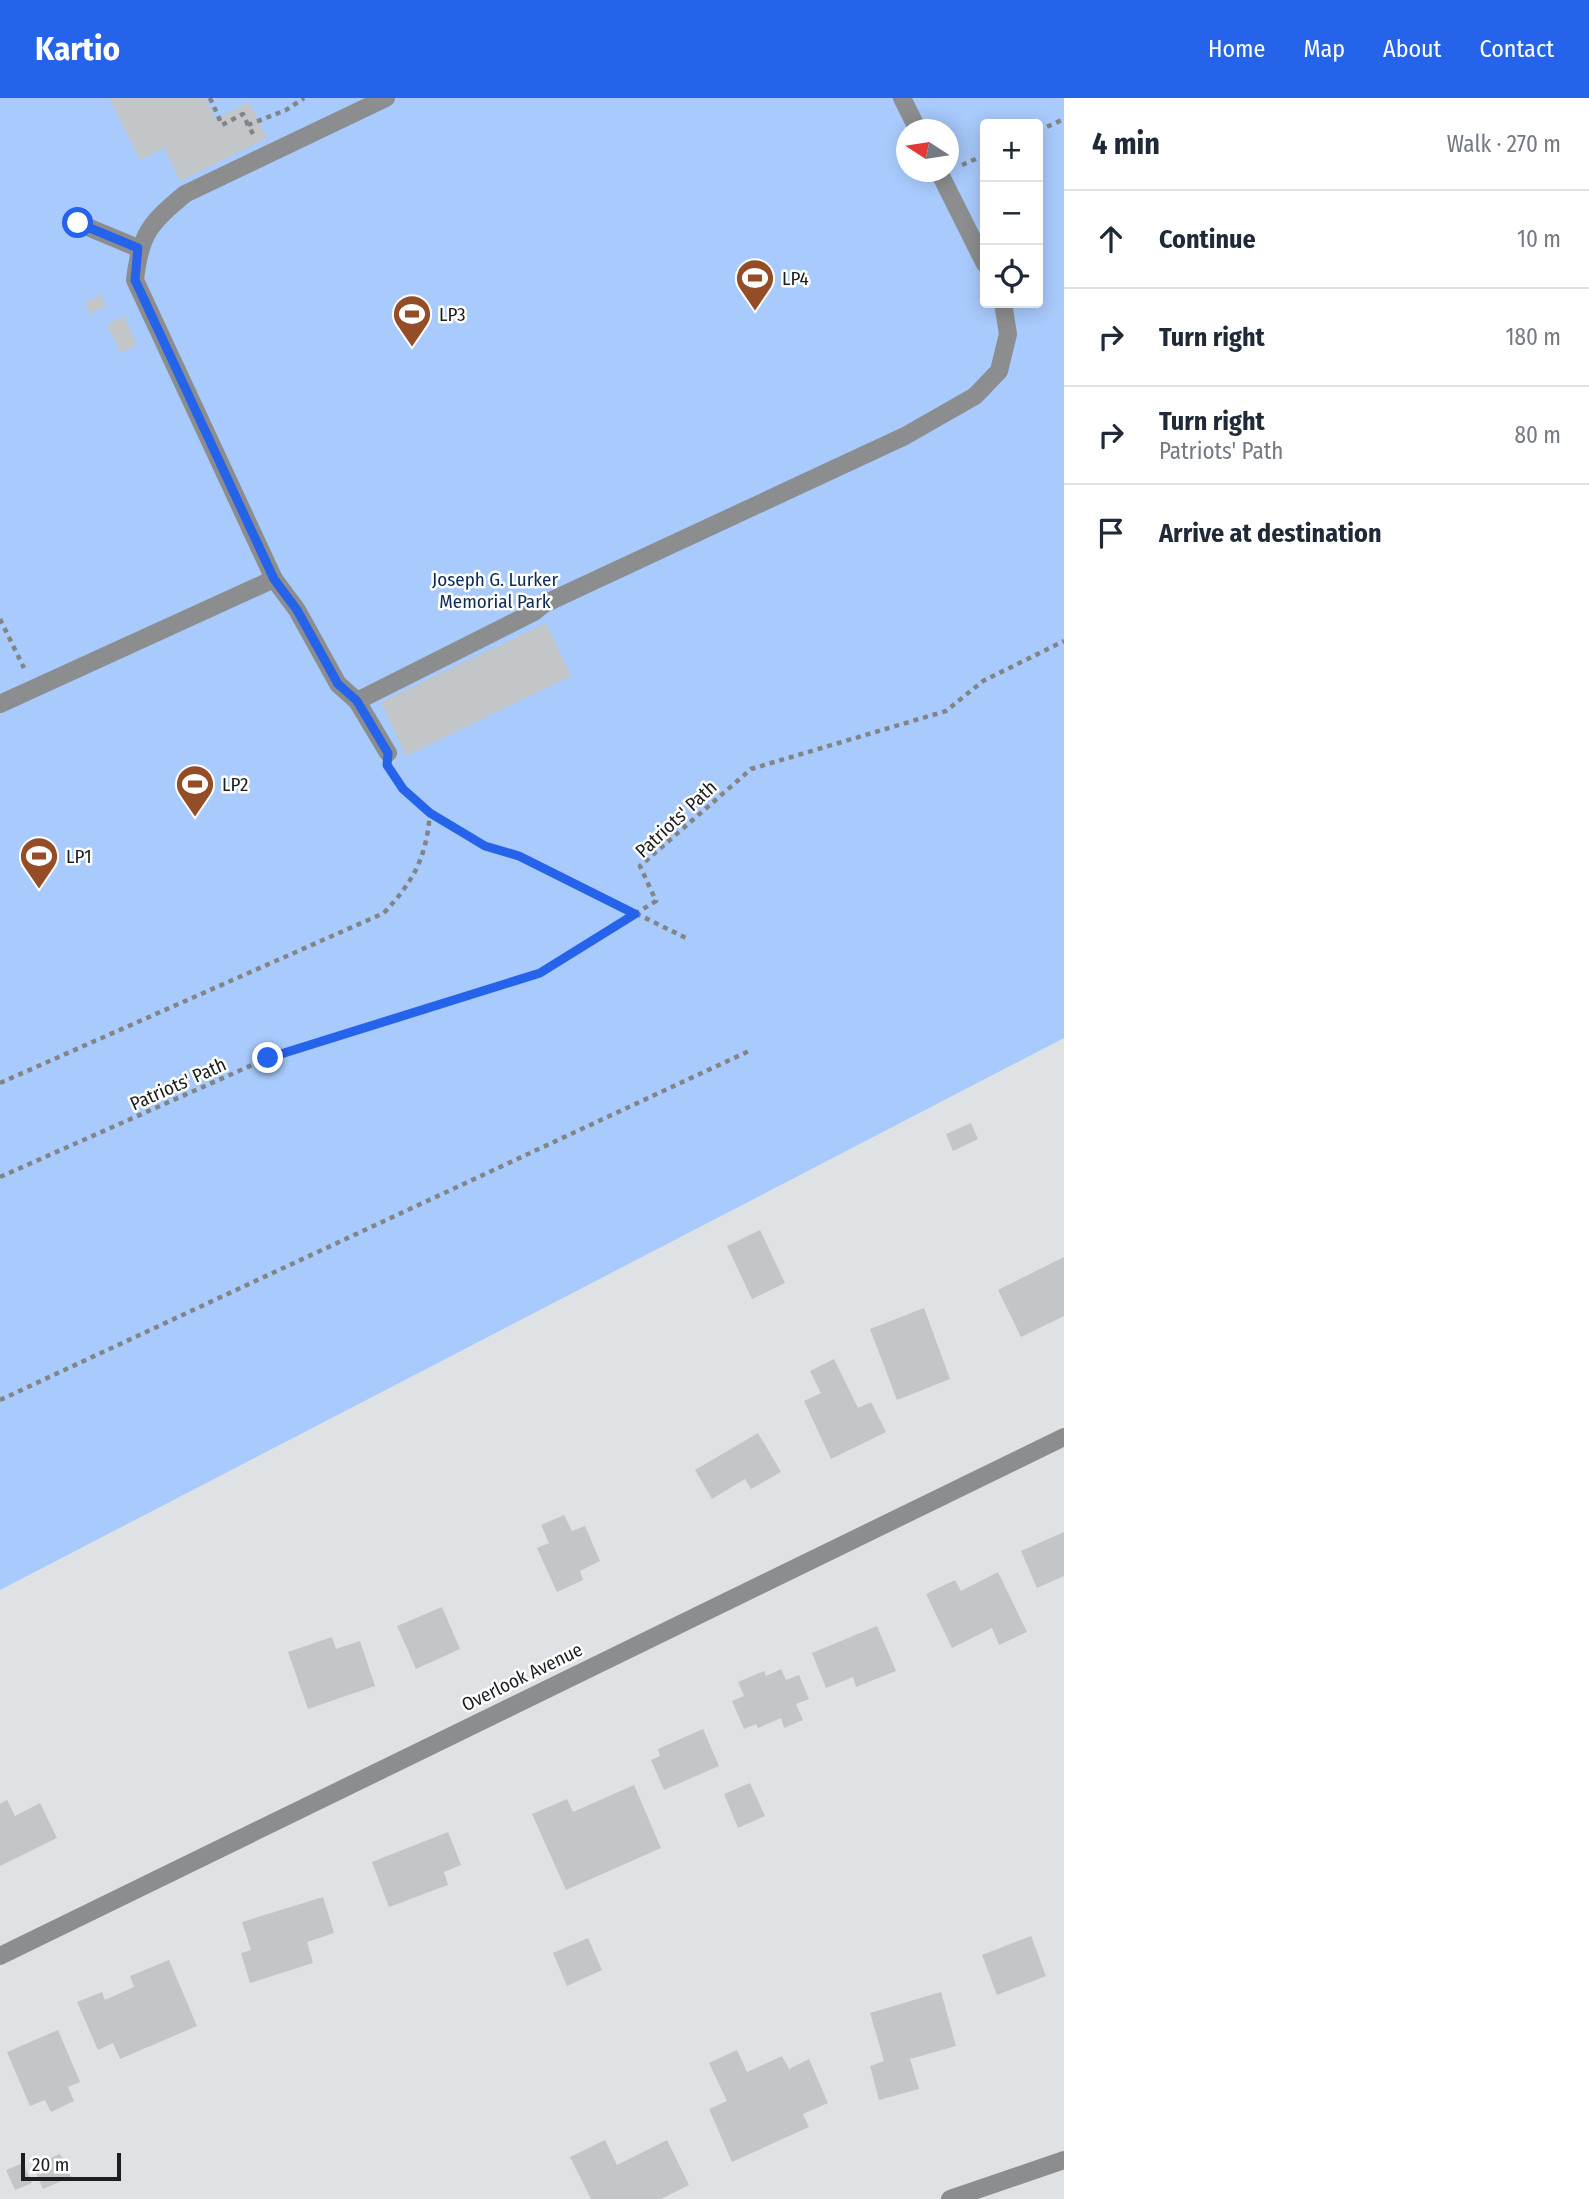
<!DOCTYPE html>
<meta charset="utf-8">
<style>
:root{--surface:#fff;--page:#f6f6f7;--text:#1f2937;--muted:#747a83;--line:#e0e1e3;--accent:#2563eb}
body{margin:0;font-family:"Fira Sans Condensed",sans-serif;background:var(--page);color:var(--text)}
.controls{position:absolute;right:21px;top:21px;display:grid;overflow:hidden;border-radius:7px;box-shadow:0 4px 18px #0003}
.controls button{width:63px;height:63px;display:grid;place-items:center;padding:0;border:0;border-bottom:2px solid var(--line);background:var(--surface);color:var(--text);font:35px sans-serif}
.compass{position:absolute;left:896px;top:21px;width:63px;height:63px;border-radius:50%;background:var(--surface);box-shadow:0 4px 18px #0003;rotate:282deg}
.scale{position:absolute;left:21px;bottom:18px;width:100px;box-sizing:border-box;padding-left:7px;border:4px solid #1d1e1f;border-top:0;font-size:19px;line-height:24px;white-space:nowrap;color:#1d1e1f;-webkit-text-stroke:5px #fff;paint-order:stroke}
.stop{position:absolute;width:21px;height:21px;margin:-16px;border:5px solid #2563eb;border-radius:50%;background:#fff}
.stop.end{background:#2563eb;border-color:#fff;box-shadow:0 2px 7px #0008}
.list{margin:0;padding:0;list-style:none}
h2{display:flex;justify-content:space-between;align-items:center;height:91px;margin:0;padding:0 28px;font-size:30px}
h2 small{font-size:23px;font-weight:400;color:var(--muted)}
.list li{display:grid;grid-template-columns:46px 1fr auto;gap:21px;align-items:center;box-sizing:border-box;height:98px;padding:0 28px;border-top:2px solid var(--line)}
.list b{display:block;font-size:26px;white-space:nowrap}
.list p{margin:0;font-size:23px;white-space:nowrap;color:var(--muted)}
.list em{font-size:23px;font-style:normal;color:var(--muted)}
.icon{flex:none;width:38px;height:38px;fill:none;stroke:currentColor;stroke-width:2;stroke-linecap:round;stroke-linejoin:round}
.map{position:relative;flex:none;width:1064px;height:2101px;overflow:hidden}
header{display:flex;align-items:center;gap:42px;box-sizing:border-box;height:98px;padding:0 35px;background:var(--accent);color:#fff}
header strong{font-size:33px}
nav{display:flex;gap:38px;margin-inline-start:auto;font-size:24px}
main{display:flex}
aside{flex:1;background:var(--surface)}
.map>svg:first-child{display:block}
.green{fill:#a8cafc;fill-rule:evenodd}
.building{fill:#c3c6c9}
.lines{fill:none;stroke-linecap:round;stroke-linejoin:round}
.path{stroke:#828486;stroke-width:4.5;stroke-dasharray:5 5;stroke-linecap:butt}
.minor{stroke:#8c8d8e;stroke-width:18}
.route{stroke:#2563eb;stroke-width:9}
.labels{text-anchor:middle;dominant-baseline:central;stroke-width:5;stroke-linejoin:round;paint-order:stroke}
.poi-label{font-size:19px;fill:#1d1e1f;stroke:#fff;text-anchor:start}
.park-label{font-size:19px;fill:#0c2b55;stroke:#fff}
.street-label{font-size:19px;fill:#1d1e1f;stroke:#fff}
</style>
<header>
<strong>Kartio</strong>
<nav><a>Home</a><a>Map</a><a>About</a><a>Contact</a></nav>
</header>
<main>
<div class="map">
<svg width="1064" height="2101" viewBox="0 0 1064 2101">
<rect width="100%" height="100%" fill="#dfe2e5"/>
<path class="green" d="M0 0H1064V940L0 1492ZM985 26H1038V205H985ZM906 32H948V74H906Z"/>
<g class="building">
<polygon points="109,0 205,0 216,21 249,4 267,40 180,83 164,50 140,62"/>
<polygon points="101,196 106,208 90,216 85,205"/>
<polygon points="124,218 137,247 121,255 107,227"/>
<polygon points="546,525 571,578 406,658 381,604"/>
<polygon points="971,1025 978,1041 953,1053 946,1036"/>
<polygon points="760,1132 785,1185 752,1201 727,1148"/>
<polygon points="1064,1159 1064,1218 1021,1239 998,1192"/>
<polygon points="924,1210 950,1281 897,1302 870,1231"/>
<polygon points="834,1261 858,1310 871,1304 886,1334 831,1361 804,1303 821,1295 810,1273"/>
<polygon points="758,1335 781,1374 751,1391 745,1381 712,1401 695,1372"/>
<polygon points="564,1417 572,1433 585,1428 600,1463 580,1473 583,1482 557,1494 537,1450 549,1445 541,1427"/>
<polygon points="1064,1434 1064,1478 1037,1490 1021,1453"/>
<polygon points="998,1474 1027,1534 999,1547 992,1530 952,1550 926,1496 955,1482 961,1493"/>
<polygon points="442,1509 460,1551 416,1571 397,1528"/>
<polygon points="877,1528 896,1573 856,1589 853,1579 826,1590 812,1555"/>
<polygon points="332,1539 336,1551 360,1543 375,1588 308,1611 288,1554"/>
<polygon points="781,1571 786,1582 799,1577 809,1601 796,1606 803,1622 784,1630 781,1620 758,1630 756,1626 744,1631 732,1603 744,1598 738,1584 764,1573 766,1578"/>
<polygon points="703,1631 719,1668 664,1692 651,1662 660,1658 658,1651"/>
<polygon points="750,1685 765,1718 738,1730 724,1696"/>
<polygon points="634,1687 661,1750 566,1792 532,1716 567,1701 573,1714"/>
<polygon points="7,1702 15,1718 40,1705 57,1740 0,1768 0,1706"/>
<polygon points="448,1734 461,1767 444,1774 448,1787 389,1809 372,1764"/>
<polygon points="323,1799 334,1835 307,1844 313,1865 250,1885 241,1855 251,1852 242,1824"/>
<polygon points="1031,1838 1046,1878 997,1897 982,1857"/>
<polygon points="588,1840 602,1872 567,1888 553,1855"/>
<polygon points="169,1862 197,1928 120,1961 113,1945 98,1952 77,1904 102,1894 105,1902 134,1889 130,1878"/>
<polygon points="941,1894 956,1948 910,1961 919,1991 879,2002 870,1968 884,1963 870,1915"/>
<polygon points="58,1932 80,1984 68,1989 74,2003 51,2014 45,2002 30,2008 7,1954"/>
<polygon points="737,1952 747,1974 782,1958 789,1971 809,1961 828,2005 803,2016 809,2029 732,2064 709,2011 727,2003 709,1965"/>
<polygon points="605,2042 617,2067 667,2042 689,2087 661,2101 591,2101 570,2059"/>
<polygon points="60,2056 71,2079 43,2091 33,2068"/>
<polygon points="23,2065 32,2085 15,2092 6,2072"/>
</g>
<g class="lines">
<g class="path">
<polyline points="210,0 222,27 243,16 248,27"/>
<polyline points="1038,33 1064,21"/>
<polyline points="253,36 248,27 286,12 304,0"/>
<polyline points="962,67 985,57"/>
<polyline points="0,521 24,570"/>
<polyline points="430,715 485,748 519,758 686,840"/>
<path d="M0 985 384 815C414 782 426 761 430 715L403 691 396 679"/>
<polyline points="0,1079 268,960 539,875 656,803 640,768 751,671 946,613 983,583 1064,543"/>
<polyline points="0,1302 749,953"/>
</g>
<g class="minor">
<path d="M386 0 185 96C150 125 140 136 135 182L274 481 297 512 338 586 357 603 388 655"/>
<polyline points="902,0 918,32"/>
<polyline points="939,74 985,166"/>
<polyline points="78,125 138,150"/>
<polyline points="357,603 534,514 544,506 905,338 975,298 999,273 1008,236 1003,205"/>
<polyline points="0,606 274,481"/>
<polyline points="0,1858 1064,1339"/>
<polyline points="950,2101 1064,2062"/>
</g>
</g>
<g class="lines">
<polyline class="route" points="78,125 138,150 135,182 274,481 297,512 338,586 357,603 388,655 387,667 403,691 430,715 485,748 519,758 635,816 540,875 268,960"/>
</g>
<defs>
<g id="stadium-pin" transform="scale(2.0125)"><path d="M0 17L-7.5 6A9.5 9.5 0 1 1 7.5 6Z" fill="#944d26" stroke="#fff"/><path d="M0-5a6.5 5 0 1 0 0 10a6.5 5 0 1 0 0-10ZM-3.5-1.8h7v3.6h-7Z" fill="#fff"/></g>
</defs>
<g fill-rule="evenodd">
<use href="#stadium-pin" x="755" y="180"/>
<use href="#stadium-pin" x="412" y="216"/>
<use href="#stadium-pin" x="195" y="686"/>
<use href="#stadium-pin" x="39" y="758"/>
</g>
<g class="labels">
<g class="poi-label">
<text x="782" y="180">LP4</text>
<text x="439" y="216">LP3</text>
<text x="222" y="686">LP2</text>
<text x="66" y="758">LP1</text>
</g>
<g class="park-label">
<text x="495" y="481">Joseph G. Lurker<tspan x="495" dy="22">Memorial Park</tspan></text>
</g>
<g class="street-label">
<text transform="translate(676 721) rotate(-43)">Patriots' Path</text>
<text transform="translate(178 986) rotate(-24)">Patriots' Path</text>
<text transform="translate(522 1579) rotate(-26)">Overlook Avenue</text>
</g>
</g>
</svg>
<div class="controls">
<button>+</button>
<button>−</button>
<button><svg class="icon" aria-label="locate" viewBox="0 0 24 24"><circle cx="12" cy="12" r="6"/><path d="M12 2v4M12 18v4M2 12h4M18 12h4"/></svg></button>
</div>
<svg class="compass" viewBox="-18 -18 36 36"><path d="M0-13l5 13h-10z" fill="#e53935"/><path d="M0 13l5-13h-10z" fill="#747a83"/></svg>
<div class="scale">20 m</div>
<div class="stop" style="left:78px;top:125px"></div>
<div class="stop end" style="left:268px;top:960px"></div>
</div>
<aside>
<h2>4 min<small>Walk · 270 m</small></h2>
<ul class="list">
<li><svg class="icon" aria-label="ahead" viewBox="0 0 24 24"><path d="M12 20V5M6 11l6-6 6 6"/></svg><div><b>Continue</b></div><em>10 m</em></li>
<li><svg class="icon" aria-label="right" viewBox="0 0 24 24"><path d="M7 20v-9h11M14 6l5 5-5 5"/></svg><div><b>Turn right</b></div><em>180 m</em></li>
<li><svg class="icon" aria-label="right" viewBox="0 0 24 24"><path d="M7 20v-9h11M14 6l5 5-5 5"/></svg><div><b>Turn right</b><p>Patriots' Path</p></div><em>80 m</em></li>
<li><svg class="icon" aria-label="arrive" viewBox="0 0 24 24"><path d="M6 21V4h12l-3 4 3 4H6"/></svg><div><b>Arrive at destination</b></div></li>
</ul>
</aside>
</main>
